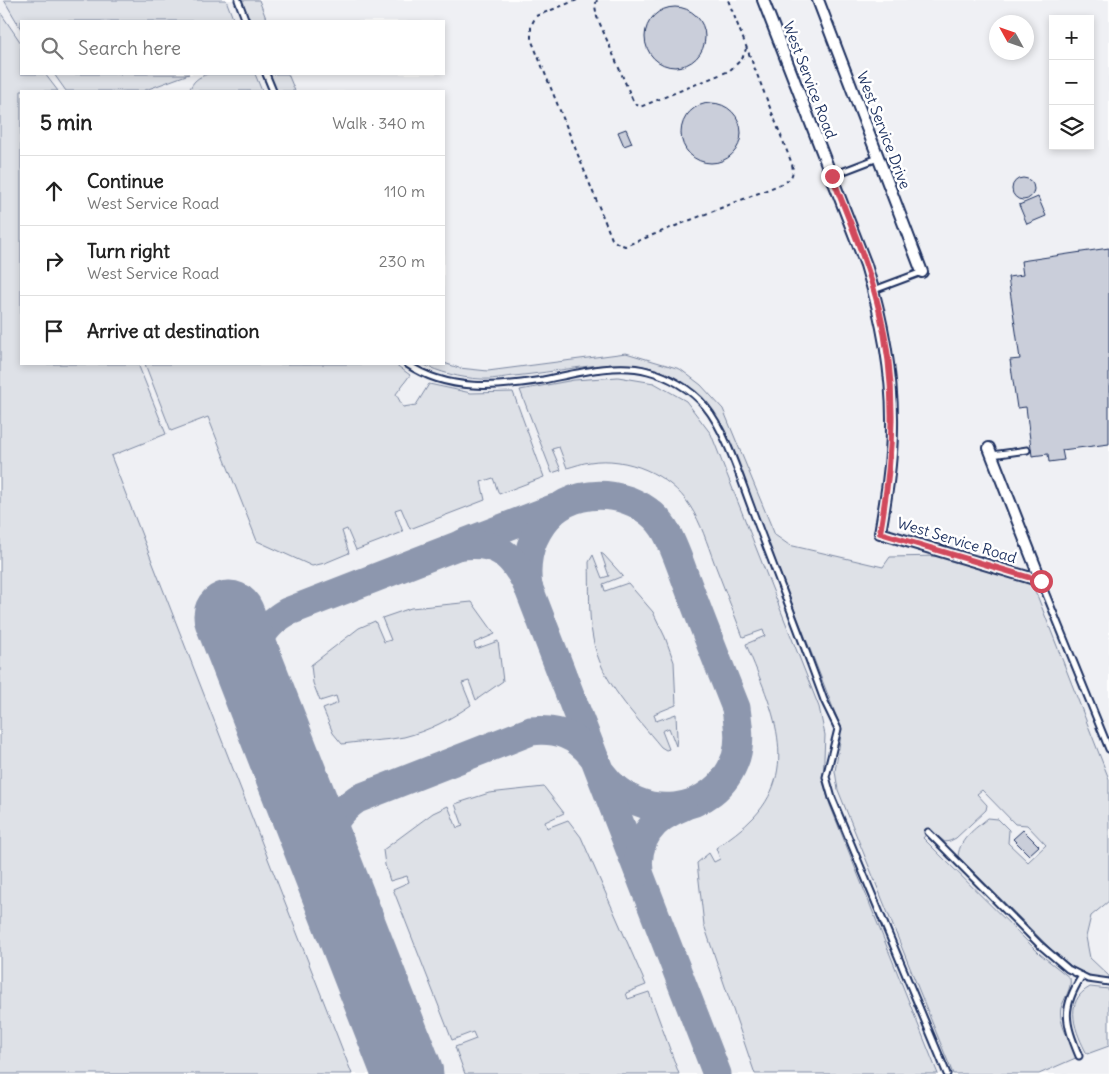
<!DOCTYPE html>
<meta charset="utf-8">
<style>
:root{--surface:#fff;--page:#f6f6f6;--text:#222;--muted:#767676;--line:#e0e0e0}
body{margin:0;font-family:Delius,sans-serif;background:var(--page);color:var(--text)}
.controls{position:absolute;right:15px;top:15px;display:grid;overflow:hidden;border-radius:0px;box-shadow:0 2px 8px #0003}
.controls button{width:45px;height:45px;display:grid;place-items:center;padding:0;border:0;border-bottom:1px solid var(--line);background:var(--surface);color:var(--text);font:25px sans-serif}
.compass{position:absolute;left:989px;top:15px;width:45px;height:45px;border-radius:50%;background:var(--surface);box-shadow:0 2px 8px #0003;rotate:310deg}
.stop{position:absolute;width:15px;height:15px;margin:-11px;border:4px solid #d1495b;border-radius:50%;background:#fff}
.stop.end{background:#d1495b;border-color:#fff;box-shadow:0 1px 5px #0008}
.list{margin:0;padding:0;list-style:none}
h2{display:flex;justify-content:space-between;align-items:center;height:65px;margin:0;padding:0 20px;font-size:21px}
h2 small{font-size:16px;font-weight:400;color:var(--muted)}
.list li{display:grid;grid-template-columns:32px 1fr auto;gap:15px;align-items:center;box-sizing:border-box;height:70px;padding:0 20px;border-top:1px solid var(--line)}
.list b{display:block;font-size:19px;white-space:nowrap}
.list p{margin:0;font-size:16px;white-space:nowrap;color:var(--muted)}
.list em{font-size:16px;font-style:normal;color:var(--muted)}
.icon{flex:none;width:28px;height:28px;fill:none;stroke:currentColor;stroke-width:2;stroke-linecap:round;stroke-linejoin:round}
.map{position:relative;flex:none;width:1109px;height:1074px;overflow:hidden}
.search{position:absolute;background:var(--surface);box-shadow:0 2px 8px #0003;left:20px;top:20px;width:425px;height:55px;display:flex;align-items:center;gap:12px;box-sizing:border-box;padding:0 18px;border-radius:0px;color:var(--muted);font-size:19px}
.panel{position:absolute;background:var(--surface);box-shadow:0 2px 8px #0003;left:20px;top:90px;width:425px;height:275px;border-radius:0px}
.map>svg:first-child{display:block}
.built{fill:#eff0f4;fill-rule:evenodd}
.green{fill:#dee1e7;stroke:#7c88a2}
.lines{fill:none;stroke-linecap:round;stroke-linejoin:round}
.taxiway{stroke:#8d97ae;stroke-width:29}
.runway{stroke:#8d97ae;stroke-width:71}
.building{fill:#caceda;stroke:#1b2f5e}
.service-casing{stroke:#1b2f5e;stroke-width:9}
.minor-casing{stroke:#1b2f5e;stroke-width:14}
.path{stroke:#1b2f5e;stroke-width:2;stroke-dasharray:4 4;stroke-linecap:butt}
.service{stroke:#fff;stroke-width:5}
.minor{stroke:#fff;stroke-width:10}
.route{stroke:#d1495b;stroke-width:6}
.labels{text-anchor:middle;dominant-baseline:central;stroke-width:5;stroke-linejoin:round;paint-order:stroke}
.street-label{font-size:15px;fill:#1b2f5e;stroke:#fff}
</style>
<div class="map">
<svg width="1109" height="1074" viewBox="0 0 1109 1074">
<rect width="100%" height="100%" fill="#fff"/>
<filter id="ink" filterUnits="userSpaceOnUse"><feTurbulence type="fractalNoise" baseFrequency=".02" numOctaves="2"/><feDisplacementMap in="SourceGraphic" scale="10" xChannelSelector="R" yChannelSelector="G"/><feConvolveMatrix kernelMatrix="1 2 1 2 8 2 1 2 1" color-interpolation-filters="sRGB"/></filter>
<g filter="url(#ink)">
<path class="built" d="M0 0H1109V1074H0ZM1053 19H1090V146H1053ZM21 21H444V74H21ZM996 22H1026V52H996ZM21 91H444V364H21Z"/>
<g class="green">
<polygon points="4,0 226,0 234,21 21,21 21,29"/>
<polygon points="240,0 259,0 267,21 248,21"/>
<polygon points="0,12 21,43 21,74 45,74 58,91 21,91 21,364 138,364 166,434 111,456 352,1074 0,1074"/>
<polygon points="54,74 189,74 143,91 66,91"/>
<path d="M208 74H255L262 91H189C193 81 198 77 208 74Z"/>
<polygon points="269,74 288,74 295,91 275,91"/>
<path d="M626 353 680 369 701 385 723 409 775 535 789 545 883 567 890 557 940 556 1020 576 1031 584 1037 595 1109 779V901L1091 916 1086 937 1090 958 1109 976V978L1095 977 1076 970 1053 951 958 856C960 838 975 829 988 818L998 819 1009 830 1008 843 1028 862 1046 845 1027 825 1015 824 982 790 977 794 987 805 986 810 956 838 950 841 945 842 930 830 923 838 1040 954 1070 978C1072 989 1064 998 1061 1008 1058 1024 1071 1043 1078 1057L1039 1074H953L838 790 835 771 841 736 837 718 723 428C667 336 601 368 514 376 503 377 491 380 480 379 460 378 439 372 422 364L444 363 459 368 488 371Z"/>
<polygon points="145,364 395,364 410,375 396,394 403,407 416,405 429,384 471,393 513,392 544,477 499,494 493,478 481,482 485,500 410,529 401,508 395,510 403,532 356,550 347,529 342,531 349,553 325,563 312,566 257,541 208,417 171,431"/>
<path d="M618 377 654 383 686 401 711 434 819 707 825 735 823 782 830 805 938 1074H755L704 925 697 863 709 853 714 862 720 859 716 848C729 838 743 829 754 817 803 764 768 700 746 644L765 636 763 630 743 637C733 612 724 587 714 562 707 543 701 523 690 506 670 474 626 456 590 462 582 463 575 466 567 468L559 447 552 449 561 470 552 473 520 390 574 380Z"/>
<path d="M601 553 604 555 623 576 603 584 605 591 628 583 653 612 665 637 674 662 676 705 654 714 656 721 676 714 677 737 676 746 669 728 662 731 669 749 666 750 661 747C634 714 601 682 593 639 588 614 590 587 589 562L593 555 602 578 609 576Z"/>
<path d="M472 602 495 634 474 643 476 649 498 641 503 681 476 700 469 681 462 683 471 705C451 719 428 731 404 737 384 741 362 741 342 744L333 733 323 709 338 703 336 696 320 701 313 683 311 665 359 628 375 621 384 642 391 640 382 618 411 608Z"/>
<polygon points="544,787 564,813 545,822 547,828 568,820 581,837 646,985 626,993 628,999 649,992 679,1074 465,1074 455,1047 476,1039 473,1032 452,1040 393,889 409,882 407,876 390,881 385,865 383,850 433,813 448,806 457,828 463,826 455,804 489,793"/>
<path d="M1090 987 1109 989V1046L1087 1054C1076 1033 1062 1002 1090 987Z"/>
</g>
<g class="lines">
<g class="taxiway">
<polyline points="464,543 555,508"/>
<path d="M528 587C524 558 532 531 554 511 586 484 641 493 664 528 674 544 682 570 689 588 704 628 720 668 736 708 738 725 741 740 736 757 716 818 638 823 603 775"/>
<path d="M259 690C252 655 254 631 287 612L457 546C496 539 513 554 529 589L717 1074"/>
<path d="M639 872C635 840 653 818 682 807"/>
<path d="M345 911C330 865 310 832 357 799L531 731C557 728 576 735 592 755"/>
</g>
<polyline class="runway" points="229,616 408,1074"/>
</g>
<g class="building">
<circle cx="675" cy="37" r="30"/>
<circle cx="711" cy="133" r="30"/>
<polygon points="626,129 632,143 624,146 618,132"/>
<circle cx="1023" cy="189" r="11"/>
<polygon points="1038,197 1046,216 1027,224 1019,205"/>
<polygon points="1109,248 1109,444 1062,450 1064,460 1049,462 1048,454 1032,456 1026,407 1017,408 1010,360 1020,359 1008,277 1023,275 1021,261"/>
<polygon points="1023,830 1039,846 1029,855 1013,839"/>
</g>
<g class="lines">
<g class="service-casing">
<g id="service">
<polyline points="238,0 246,21"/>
<polyline points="266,74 273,91"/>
<polyline points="831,176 878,158"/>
<polyline points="874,290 922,272"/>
<path d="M407 364C448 392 497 387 543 380 574 374 616 362 648 371 668 376 691 389 705 406 726 431 741 481 753 512 777 575 801 637 824 700L838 729 826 777 832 798 947 1074"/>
<polyline points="992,455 1027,450"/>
<polyline points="1041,582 1109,749"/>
<polyline points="928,832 1040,945 1068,969 1088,979 1109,982"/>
<path d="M1079 1056C1065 1022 1061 1008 1082 976"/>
</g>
</g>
<g class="minor-casing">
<g id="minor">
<path d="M763 0 866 265C882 318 893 371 892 427 892 463 886 498 880 533L1041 581"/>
<polyline points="818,0 922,272"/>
<polyline points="989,448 1041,581"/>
</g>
</g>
<g class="path">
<path d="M577 0 536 16 531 26V39L612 239 617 243 625 246 784 183C792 178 794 174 792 164L728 0"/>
<polyline points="597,0 595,6 597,17 634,103 640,107 729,71 742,59 746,49"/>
</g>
<use href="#service" class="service"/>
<use href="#minor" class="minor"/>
</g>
</g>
<g class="lines" filter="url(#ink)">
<path class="route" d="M832 176C849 220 868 263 879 309 898 385 893 457 880 533L1041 581"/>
</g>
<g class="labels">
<g class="street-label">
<text transform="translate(810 80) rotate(69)">West Service Road</text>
<text transform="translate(884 130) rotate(69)">West Service Drive</text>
<text transform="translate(957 540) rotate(17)">West Service Road</text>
</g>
</g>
</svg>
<div class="controls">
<button>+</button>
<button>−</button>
<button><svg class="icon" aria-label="layers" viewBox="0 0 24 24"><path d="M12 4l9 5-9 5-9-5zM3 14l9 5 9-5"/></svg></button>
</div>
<svg class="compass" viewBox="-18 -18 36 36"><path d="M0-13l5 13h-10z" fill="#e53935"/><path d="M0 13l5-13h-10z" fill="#767676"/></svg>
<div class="stop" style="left:1041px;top:581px"></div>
<div class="stop end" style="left:832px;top:176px"></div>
<div class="search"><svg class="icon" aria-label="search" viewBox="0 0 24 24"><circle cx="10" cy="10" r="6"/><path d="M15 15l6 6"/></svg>Search here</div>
<section class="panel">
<h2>5 min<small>Walk · 340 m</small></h2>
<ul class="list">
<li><svg class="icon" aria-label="ahead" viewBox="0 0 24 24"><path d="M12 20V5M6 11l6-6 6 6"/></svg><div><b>Continue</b><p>West Service Road</p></div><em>110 m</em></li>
<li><svg class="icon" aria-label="right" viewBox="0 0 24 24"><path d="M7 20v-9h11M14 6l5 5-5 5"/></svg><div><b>Turn right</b><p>West Service Road</p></div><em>230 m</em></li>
<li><svg class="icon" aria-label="arrive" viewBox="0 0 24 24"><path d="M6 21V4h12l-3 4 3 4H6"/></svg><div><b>Arrive at destination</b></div></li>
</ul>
</section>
</div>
